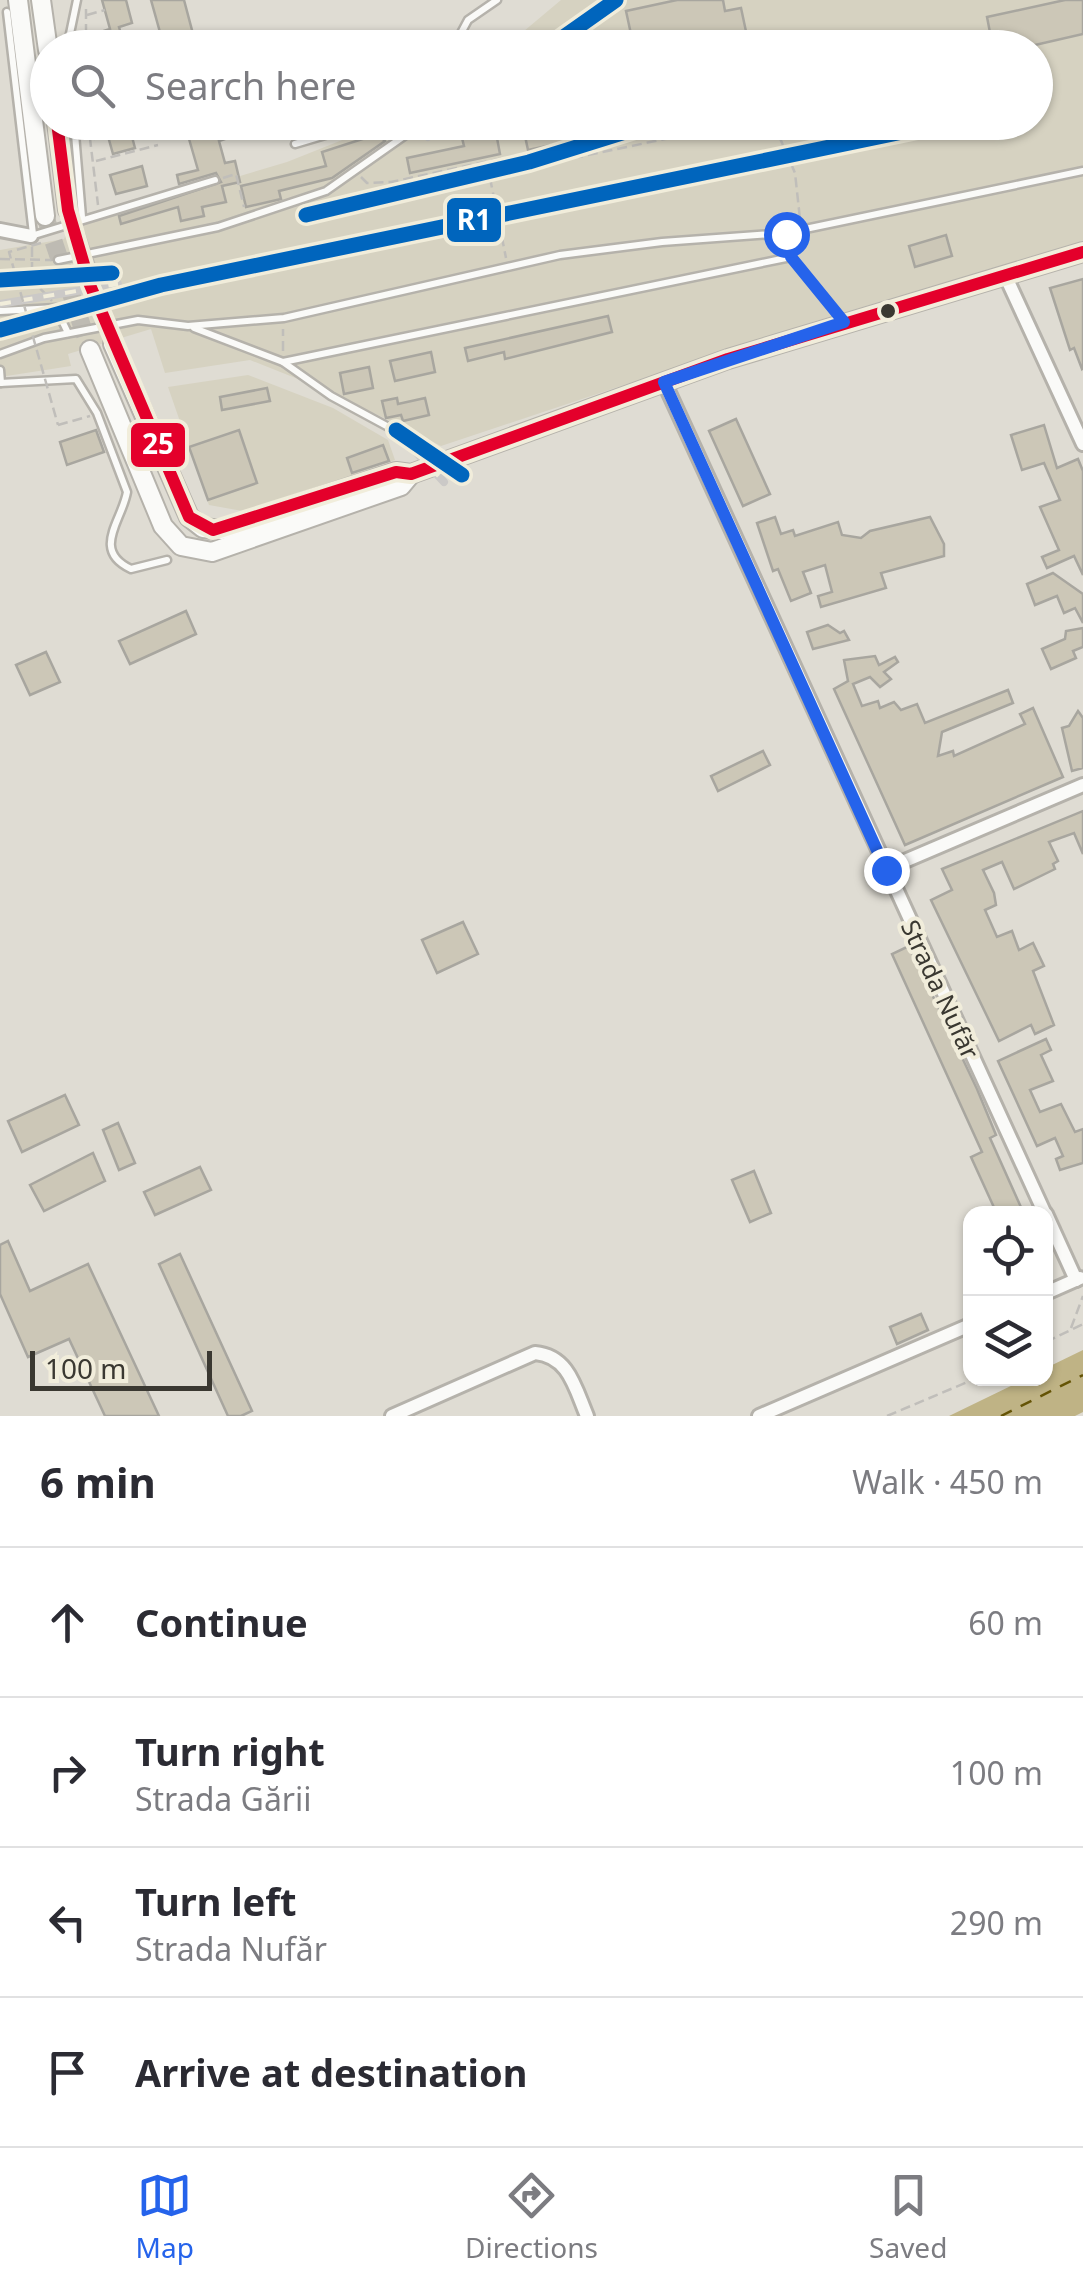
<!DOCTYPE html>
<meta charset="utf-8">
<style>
:root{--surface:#fff;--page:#f7f7f7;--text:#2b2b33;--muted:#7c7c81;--line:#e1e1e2;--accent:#2563eb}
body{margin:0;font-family:"Noto Sans",sans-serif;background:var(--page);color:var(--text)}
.controls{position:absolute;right:30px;bottom:30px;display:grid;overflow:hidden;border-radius:20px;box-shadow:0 2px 8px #0004}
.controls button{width:90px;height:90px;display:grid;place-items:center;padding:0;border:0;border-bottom:2px solid var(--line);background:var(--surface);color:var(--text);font:50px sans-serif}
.scale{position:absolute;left:30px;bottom:25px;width:182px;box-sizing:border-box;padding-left:10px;border:5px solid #3a3831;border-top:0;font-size:28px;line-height:35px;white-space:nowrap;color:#3a3831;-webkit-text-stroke:8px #f1eddb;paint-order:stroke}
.stop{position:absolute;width:30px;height:30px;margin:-22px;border:8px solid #2563eb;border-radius:50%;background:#fff}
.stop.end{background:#2563eb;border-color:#fff;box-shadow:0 2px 10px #0008}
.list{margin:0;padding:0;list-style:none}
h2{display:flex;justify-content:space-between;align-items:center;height:130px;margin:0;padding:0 40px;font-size:42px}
h2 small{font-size:32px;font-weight:400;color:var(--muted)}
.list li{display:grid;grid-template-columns:65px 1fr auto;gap:30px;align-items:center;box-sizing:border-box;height:150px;padding:0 40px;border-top:2px solid var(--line)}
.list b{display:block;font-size:38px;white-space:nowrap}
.list p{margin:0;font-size:32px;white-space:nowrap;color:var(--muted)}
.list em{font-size:32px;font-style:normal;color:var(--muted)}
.icon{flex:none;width:55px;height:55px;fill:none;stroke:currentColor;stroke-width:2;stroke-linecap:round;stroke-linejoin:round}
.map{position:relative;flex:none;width:1083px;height:1416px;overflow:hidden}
.search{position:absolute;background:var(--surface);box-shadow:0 2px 8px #0004;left:30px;right:30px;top:30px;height:110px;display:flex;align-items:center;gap:25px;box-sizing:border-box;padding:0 35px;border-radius:55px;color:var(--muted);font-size:38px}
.sheet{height:730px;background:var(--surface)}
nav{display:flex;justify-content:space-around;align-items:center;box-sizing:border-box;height:140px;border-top:2px solid var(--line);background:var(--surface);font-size:28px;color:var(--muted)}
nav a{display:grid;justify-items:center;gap:5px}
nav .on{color:var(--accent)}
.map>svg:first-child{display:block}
.built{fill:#d6d2c1}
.water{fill:#bfb385}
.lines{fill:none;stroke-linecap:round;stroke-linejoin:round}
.ferry{stroke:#655406;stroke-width:2.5;stroke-dasharray:12 10;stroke-linecap:butt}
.building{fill:#ccc7b7;stroke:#a8a69f;stroke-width:2.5}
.secondary-tunnel{stroke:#bebbb3;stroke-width:18;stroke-dasharray:18 9;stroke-linecap:butt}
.lane-casing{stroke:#b5b2ab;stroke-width:11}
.street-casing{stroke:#b5b2ab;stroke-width:18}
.secondary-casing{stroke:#b5b2ab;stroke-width:22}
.path{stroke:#c0beba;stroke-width:2.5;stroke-dasharray:10 5;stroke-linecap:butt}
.lane{stroke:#fafaf8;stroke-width:6}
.street{stroke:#fafaf8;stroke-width:12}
.secondary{stroke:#fafaf8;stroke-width:18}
.rail-casing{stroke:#cbc9c7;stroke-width:8}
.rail{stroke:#f1eddb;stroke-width:4;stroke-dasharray:11;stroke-linecap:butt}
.path-bridge{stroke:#c0beba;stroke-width:2.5;stroke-dasharray:10 5;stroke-linecap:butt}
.bus-1-casing{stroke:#f1eddb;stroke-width:20}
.bus-1{stroke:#e4002b;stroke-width:12}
.rail-1-casing{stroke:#f1eddb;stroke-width:22}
.rail-1{stroke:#0065bd;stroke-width:15}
.route{stroke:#2563eb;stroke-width:12}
.bus-dot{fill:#3a3831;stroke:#f1eddb;stroke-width:4}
.labels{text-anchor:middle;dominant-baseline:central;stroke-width:8;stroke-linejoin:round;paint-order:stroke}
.street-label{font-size:25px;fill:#3a3831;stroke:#f1eddb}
.line-badge{stroke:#f1eddb;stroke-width:4}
.badge-label{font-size:28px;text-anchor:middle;font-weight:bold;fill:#fff}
</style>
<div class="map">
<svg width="1083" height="1416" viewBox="0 0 1083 1416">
<rect width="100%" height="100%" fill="#dfdcd3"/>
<g class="built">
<polygon points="561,0 1083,0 1083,241 813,322 441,446 333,393 250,360 165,373 151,329 68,354 71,366 0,377 0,250 64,239 69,227 287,162 385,123 1036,122 1036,48 505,47"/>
<polygon points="248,375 333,408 388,440 395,460 248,512 209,505 168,387"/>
</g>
<polygon class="water" points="1083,1350 1083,1412 1075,1416 949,1416 1025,1379 1046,1378 1046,1368"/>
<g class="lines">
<polyline class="ferry" points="1001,1416 1083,1375"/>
</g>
<g class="building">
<polygon points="102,0 126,0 132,23 119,27 125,48 101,48 97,33 110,29"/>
<polygon points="151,0 184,0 193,34 163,43"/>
<polygon points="677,0 723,0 725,11 741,8 747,36 695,48 634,48 626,11"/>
<polygon points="1065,0 1083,0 1083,34 1022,48 993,48 987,17"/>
<polygon points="104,122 128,122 135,148 113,154"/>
<polygon points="166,122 269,124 219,141 225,163 235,161 240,182 222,186 226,202 202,207 204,216 181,221 178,207 121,224 119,216 221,182 216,173 179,184 177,175 198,170 187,132 170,137"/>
<polygon points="458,122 494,122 500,154 410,173 407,158 464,146"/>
<polygon points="522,122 546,122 547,130 568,125 571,141 528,150"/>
<polygon points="378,134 385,141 332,178 279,191 281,199 246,207 241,186 326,166 322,152"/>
<polygon points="142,166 147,186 116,194 110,175"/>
<polygon points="946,235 952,256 915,267 909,246"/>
<polygon points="1083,279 1083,368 1082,369 1074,348 1070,350 1050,288"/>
<polygon points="608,316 612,332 505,359 504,352 468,361 465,348"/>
<polygon points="431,352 435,372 395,381 390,361"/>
<polygon points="369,367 373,388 344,394 340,373"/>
<polygon points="267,388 270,401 222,410 220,397"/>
<polygon points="397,398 398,404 425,398 429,415 403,421 401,415 386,418 382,401"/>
<polygon points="736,419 770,494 743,506 709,431"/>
<polygon points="1044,425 1057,468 1078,459 1083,471 1083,575 1074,556 1047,568 1042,557 1059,550 1040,507 1060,500 1044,463 1022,470 1011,435"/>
<polygon points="96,430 104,452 67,465 60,442"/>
<polygon points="239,430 257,483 208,500 189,447"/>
<polygon points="383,445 389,461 352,473 347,458"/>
<polygon points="775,517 781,534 793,530 795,536 838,522 842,535 861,538 870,531 930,517 944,544 944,556 881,573 886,588 821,607 818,596 832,592 825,565 803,572 811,593 791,601 778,569 773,571 757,523"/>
<polygon points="1053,573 1083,594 1083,623 1075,608 1064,613 1057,596 1035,605 1027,584"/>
<polygon points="186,611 196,634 130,664 119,641"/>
<polygon points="828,625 840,633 844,631 849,640 813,649 807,632"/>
<polygon points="1083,628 1083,647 1073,651 1076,658 1051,669 1042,649 1065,639 1066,631"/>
<polygon points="46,652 60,682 30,695 16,665"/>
<polygon points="875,656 879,665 895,657 898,662 884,672 891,679 880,687 870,677 853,684 862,706 878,701 880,708 894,702 901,710 917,704 925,723 1008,690 1013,703 942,732 938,756 953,751 954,756 1025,724 1020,714 1033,708 1063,777 905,845 834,689 848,681 844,660"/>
<polygon points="1078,711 1083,718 1083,768 1072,771 1062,728 1069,726"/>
<polygon points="763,751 770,765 718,791 711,776"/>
<polygon points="1083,811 1083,854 1074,833 1049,842 1058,861 1053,864 1055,869 1014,889 1002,862 983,870 994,893 996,905 985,910 997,937 1012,931 1019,950 1033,943 1044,966 1033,971 1054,1025 1035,1034 1031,1025 999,1041 931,900 952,890 942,869"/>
<polygon points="463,922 478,954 437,973 422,940"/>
<polygon points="909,946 977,1089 996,1135 990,1138 1024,1214 997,1214 971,1157 982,1152 892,954"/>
<polygon points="1046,1039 1051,1050 1041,1055 1053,1081 1030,1090 1040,1112 1061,1104 1075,1132 1083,1129 1083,1163 1060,1170 1056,1159 1063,1156 1055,1138 1037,1146 998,1061"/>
<polygon points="65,1095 79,1125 22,1152 8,1121"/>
<polygon points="118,1123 135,1163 119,1170 103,1130"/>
<polygon points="93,1153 105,1181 44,1211 30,1185"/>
<polygon points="200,1167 211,1190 155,1215 144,1192"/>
<polygon points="754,1171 771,1213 750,1222 732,1180"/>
<polygon points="8,1241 30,1291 88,1264 159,1416 105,1416 69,1339 28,1357 0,1294 0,1245"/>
<polygon points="180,1254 252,1411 241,1416 228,1416 159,1264"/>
<polygon points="921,1314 928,1330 897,1344 890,1327"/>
</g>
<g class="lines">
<g class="secondary-tunnel">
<polyline points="68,210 113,344"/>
<polyline points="45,216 90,350"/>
</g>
<g class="lane-casing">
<g id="lane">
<polyline points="7,12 33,234"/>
<polyline points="67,48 77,0"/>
<polyline points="453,48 468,20 497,0"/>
<polyline points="74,122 82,217"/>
<polyline points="295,144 369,122"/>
<polyline points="786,233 791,257 844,322"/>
<polyline points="31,236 215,180"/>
<polyline points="58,260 218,227 326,191 424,122"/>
<polyline points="0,311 56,308 68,333"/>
<polyline points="194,328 283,362 331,396 431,450"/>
<polyline points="0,354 44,338 138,320 188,326 284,318 560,255 662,242 786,233 1083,171"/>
<polyline points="283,362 791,257"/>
<polyline points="0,370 1,383"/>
<path d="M0 383 76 379 97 413 127 492C122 521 91 550 131 569L167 560"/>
</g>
</g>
<g class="street-casing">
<g id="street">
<polyline points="0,230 31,236"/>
<polyline points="1005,275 1083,444"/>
<polyline points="664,382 1045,1214"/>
<polyline points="886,869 1083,785"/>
<polyline points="1046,1214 1076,1280"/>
<polyline points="1046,1293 1080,1278"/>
<path d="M392 1416 535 1353C569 1356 575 1388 587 1416"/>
<polyline points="759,1416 970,1325"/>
</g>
</g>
<g class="secondary-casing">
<g id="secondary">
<polyline points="18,0 45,216"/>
<polyline points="41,0 48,50"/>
<polyline points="57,122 68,210"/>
<polyline points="113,344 189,517 203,528 222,530 396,472 411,474 728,359 1083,252"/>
<polyline points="90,350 163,526 181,546 212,552 401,486 411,474"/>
</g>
</g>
<g class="path">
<polyline points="86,9 86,48"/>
<polyline points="87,15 105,10"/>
<polyline points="88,122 98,205"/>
<polyline points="773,122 795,173 800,219"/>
<polyline points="94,139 108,135"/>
<polyline points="96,161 158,145"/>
<polyline points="487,163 506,258"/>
<polyline points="361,177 367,183 391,182 569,144 579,157 746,122"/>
<polyline points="223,178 236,174 244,207"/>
<polyline points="32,247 32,280 52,301"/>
<polyline points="0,259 51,260"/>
<polyline points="283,351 283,329"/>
<polyline points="58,425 90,416"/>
<polyline points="1071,1328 1083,1296"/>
<polyline points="1046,1342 1083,1324"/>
<polyline points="887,1416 977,1378"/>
</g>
<use href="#lane" class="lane"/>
<use href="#street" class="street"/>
<use href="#secondary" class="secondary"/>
<g class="rail-casing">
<g id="rail">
<polyline points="548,48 616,0"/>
<polyline points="598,48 626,41"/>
<polyline points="428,137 451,122"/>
<polyline points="306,215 529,162 657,122"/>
<polyline points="0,304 118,284"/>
<polyline points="396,430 462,475"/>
<polyline points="416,452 444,482"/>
</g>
</g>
<use href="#rail" class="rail"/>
<polyline class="path-bridge" points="41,243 9,252 58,425"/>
<g class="bus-1-casing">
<polyline id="bus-1" points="57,122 68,210 90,285 189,517 213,530 396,472 411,474 728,359 1083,252"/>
</g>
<use href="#bus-1" class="bus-1"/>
<g class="rail-1-casing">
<g id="rail-1">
<polyline points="548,48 616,0"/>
<polyline points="306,215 529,162 657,122"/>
<polyline points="0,280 112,273"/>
<polyline points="0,330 161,285 951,122"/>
<polyline points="396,430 462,475"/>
</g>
</g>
<use href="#rail-1" class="rail-1"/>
</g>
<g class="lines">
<polyline class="route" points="786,234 791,257 844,322 664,382 886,870"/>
</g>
<circle class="bus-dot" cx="888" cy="311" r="9"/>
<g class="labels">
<g class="street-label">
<text transform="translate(941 989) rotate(65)">Strada Nufăr</text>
</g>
</g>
<g class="line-badge">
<rect x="445" y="196" width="58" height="48" rx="10" fill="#0065bd"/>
<rect x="129" y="421" width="58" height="48" rx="10" fill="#e4002b"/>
</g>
<g class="badge-label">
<text x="474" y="230">R1</text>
<text x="158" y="454">25</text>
</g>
</svg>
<div class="controls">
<button><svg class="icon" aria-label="locate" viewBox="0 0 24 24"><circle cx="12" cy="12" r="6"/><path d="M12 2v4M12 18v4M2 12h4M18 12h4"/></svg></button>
<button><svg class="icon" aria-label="layers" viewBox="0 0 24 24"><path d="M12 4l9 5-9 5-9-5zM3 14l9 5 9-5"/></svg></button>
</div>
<div class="scale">100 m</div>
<div class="stop" style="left:786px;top:234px"></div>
<div class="stop end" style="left:886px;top:870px"></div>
<div class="search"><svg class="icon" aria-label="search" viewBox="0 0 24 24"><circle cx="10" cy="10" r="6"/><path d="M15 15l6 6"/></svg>Search here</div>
</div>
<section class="sheet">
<h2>6 min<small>Walk · 450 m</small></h2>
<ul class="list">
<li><svg class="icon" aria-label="ahead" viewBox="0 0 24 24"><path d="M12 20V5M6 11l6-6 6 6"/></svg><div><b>Continue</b></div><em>60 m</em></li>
<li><svg class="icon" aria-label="right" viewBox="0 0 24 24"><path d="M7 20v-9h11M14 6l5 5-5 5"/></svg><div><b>Turn right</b><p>Strada Gării</p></div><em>100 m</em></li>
<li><svg class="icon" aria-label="left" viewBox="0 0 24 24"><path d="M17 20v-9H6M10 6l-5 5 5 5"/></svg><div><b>Turn left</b><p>Strada Nufăr</p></div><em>290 m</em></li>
<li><svg class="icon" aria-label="arrive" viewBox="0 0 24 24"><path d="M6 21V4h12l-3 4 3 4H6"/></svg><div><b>Arrive at destination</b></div></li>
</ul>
</section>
<nav>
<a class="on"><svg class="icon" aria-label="map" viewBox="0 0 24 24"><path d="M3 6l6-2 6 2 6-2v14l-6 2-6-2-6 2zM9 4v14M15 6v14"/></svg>Map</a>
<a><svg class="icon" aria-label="directions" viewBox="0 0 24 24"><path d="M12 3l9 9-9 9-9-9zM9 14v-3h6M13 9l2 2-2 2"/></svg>Directions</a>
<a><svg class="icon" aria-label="saved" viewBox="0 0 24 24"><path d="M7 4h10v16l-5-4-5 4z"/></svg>Saved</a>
</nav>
